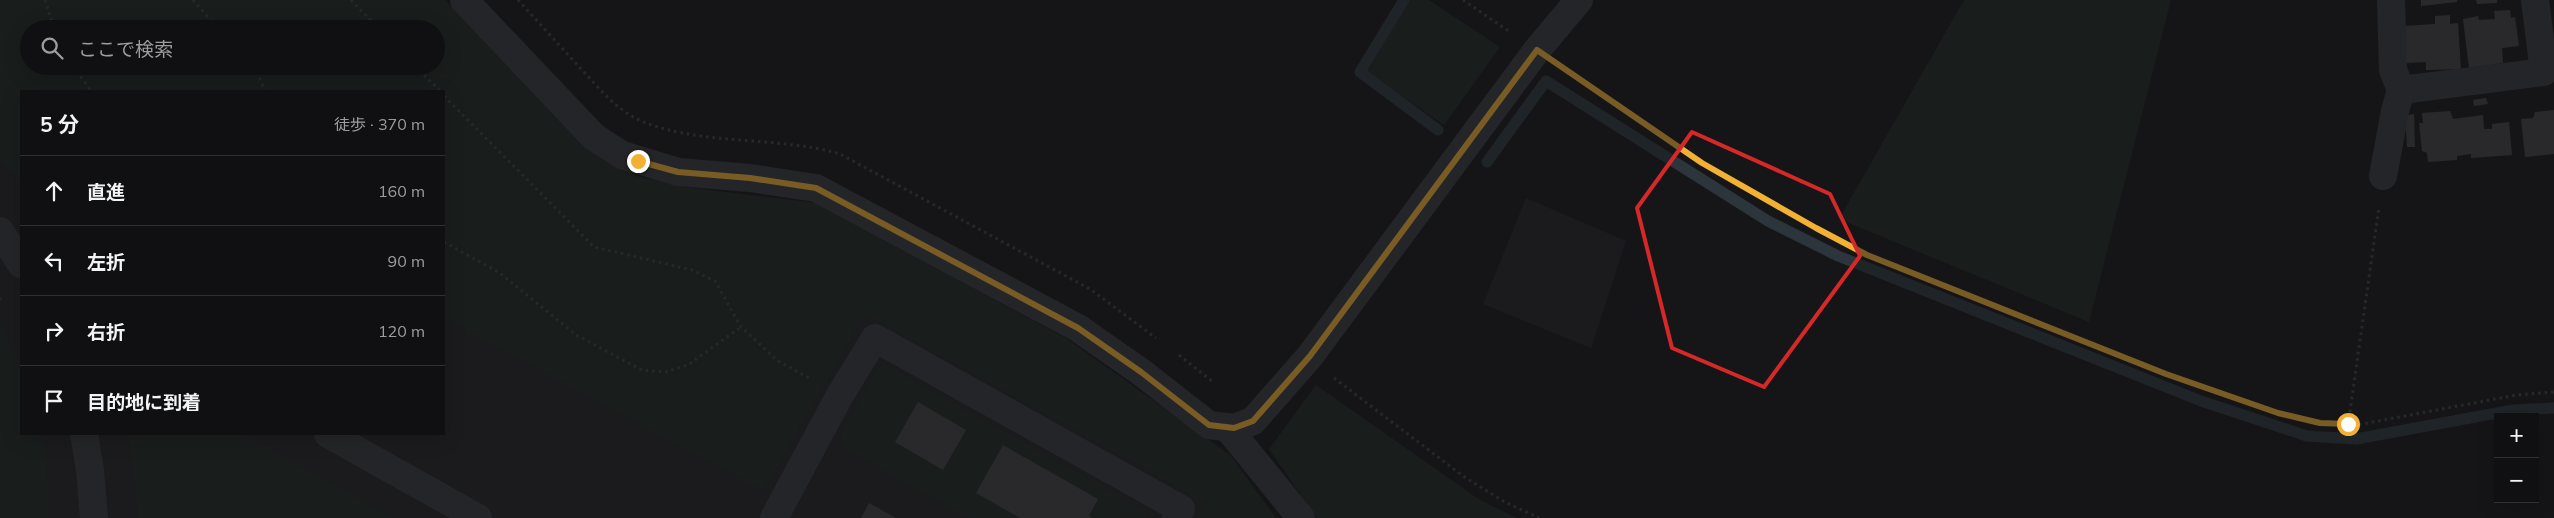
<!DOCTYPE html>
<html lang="ja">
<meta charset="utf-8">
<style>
:root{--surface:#101012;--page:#19191b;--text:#f1f3f6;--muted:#9c9d9f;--line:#303032}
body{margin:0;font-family:Mulish,"Noto Sans JP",sans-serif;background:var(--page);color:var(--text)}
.controls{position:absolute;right:15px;bottom:15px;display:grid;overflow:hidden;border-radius:0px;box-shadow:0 5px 20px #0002}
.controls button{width:45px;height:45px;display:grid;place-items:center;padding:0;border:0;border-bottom:1px solid var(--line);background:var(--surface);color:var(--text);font:25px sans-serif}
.stop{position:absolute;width:15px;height:15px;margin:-11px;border:4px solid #f2b134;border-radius:50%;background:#fff}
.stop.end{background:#f2b134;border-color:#fff;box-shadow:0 1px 5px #0008}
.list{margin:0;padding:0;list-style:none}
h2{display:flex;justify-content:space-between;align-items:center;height:65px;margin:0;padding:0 20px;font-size:21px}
h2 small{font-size:16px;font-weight:400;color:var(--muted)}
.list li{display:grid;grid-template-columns:32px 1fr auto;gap:15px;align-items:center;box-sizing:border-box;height:70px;padding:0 20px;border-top:1px solid var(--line)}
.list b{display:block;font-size:19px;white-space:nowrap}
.list em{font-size:16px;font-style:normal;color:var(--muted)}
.icon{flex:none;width:28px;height:28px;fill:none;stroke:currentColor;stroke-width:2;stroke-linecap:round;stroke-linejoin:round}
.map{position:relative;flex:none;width:2554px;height:518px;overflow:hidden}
.search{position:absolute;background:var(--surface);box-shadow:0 5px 20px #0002;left:20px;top:20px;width:425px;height:55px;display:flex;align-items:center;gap:12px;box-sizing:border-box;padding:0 18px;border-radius:28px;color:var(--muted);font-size:19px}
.panel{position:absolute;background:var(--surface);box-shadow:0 5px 20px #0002;left:20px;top:90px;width:425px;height:345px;border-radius:0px}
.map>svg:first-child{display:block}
.built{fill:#222225;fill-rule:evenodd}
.green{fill:#1e261f;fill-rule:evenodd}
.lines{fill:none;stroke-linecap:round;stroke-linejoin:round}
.stream{stroke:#2c353c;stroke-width:11}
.building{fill:#404145}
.path{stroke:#3d3f44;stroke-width:3;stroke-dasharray:2.5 4;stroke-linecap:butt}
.minor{stroke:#37383d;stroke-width:28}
.route{stroke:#f2b134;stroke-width:6}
.marked{fill:none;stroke:#d62828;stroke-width:4;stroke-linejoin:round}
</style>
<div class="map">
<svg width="2554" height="518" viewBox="0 0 2554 518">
<rect width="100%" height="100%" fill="#161618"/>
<g class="built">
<path d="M0 0H445L593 152 637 176 683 187 817 203 1067 339 1230 455 1276 518H0ZM29 29H436V66H29ZM21 91H444V434H21Z"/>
<polygon points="1526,198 1626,241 1591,348 1483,304"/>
</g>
<g class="green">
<path d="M0 0H445L593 152 637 176 683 187 817 203 1067 339 1230 455 1276 518H1198L1206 503 865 314 763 491 444 318V91H21V184L0 161ZM29 29H436V66H29Z"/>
<polygon points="1409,0 1429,0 1500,47 1444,125 1367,72"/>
<polygon points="1964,0 2171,0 2089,322 1839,219"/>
<polygon points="0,322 21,369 21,434 42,434 44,443 50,518 0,518"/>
<polygon points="884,364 1145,510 1147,518 968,518 847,450 840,435 879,366"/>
<polygon points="1316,385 1480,500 1517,518 1317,518 1269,449"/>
<polygon points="127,434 244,434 393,518 138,518 131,451"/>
</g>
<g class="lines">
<g class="stream">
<polyline points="1404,0 1360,72 1438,130"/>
<polyline points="1487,162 1546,81 1768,221 1838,256 2201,401 2307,436 2356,439 2513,410 2554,408"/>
</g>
</g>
<g class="building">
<polygon points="2421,0 2457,0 2457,2 2421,6"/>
<polygon points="2476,0 2497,0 2497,3 2477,4"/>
<polygon points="2510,10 2511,18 2515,17 2519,46 2502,48 2503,63 2469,68 2463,19 2478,16 2479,20 2495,19 2494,11"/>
<polygon points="2450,15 2450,24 2458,23 2461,69 2426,70 2426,62 2406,63 2404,26 2435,24 2435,16"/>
<polygon points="2486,98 2488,104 2474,106 2473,100"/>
<polygon points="2554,110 2554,154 2525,157 2521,119 2533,118 2535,112"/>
<polygon points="2450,111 2453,119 2483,115 2484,129 2492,129 2492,124 2509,122 2512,155 2471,158 2471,154 2457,156 2457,160 2428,162 2427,153 2422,151 2419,123 2423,123 2422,113"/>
<polygon points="2414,114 2415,147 2407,147 2405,116"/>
<polygon points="918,402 966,430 943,470 895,442"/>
<polygon points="1003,445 1098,499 1089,516 1092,518 1020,518 976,493"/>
<polygon points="869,503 896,518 861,518"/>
</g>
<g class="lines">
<g class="path">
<polyline points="45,0 54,29"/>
<polyline points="193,0 218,29"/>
<polyline points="351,0 379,29"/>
<path d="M518 0C539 23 561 47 582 70 598 87 614 107 635 118 695 147 776 135 840 154L1090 289 1156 338"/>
<polyline points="1463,0 1510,32"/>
<polyline points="73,66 91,91"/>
<polyline points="254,66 265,91"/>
<polyline points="415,66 440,91"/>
<polyline points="1566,68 1702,163 1816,228 1867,255 2166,374 2278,413 2320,423 2357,425 2516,395 2554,392"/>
<polyline points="444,96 594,247 692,270 715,281 741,327 778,361 811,379"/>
<polyline points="444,242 500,273 576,335 642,370 665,372 688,365 741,327"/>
<polyline points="0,299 1,298"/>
<polyline points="1179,355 1213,382"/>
<polyline points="1334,378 1463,476 1503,501 1539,518"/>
<polyline points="2348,425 2379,207"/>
</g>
<g class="minor">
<polyline points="464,0 594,137 622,155 678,172 750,178 816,188 1078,328 1141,372 1209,425 1234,428 1253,421 1310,356 1537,50 1579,0"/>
<polyline points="2391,0 2393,70 2401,90 2544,72 2535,0"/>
<polyline points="2383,176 2395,111 2401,90"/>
<polyline points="0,231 21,264"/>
<polyline points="1227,427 1301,518"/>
<polyline points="84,434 90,470 94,518"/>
<polyline points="328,434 478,518"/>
<polyline points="774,518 840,395 875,338 1181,509 1176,518"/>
</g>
</g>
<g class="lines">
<polyline class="route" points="638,161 678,172 750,178 816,188 1078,328 1141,372 1209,425 1234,428 1253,421 1310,356 1537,50 1702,163 1816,228 1867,255 2166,374 2278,413 2320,423 2348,424"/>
</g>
<path d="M0 0H2554V518H0ZM1692 132 1830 194 1860 256 1764 387 1672 348 1637 208Z" fill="#161618" fill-opacity=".55" fill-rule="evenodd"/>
<path class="marked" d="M1692 132 1830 194 1860 256 1764 387 1672 348 1637 208Z"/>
</svg>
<div class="controls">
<button>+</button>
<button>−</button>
</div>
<div class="stop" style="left:2348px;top:424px"></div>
<div class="stop end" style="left:638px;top:161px"></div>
<div class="search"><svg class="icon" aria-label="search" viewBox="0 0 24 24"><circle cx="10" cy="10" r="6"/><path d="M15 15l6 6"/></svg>ここで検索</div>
<section class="panel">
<h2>5 分<small>徒歩 · 370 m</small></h2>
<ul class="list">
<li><svg class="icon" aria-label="ahead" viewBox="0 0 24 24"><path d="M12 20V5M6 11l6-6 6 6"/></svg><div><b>直進</b></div><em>160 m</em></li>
<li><svg class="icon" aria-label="left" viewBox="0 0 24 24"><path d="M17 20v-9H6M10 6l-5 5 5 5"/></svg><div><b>左折</b></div><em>90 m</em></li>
<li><svg class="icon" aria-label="right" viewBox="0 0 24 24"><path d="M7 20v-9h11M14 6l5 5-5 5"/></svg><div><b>右折</b></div><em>120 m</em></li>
<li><svg class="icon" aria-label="arrive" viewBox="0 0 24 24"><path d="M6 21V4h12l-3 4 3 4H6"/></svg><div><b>目的地に到着</b></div></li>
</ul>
</section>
</div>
